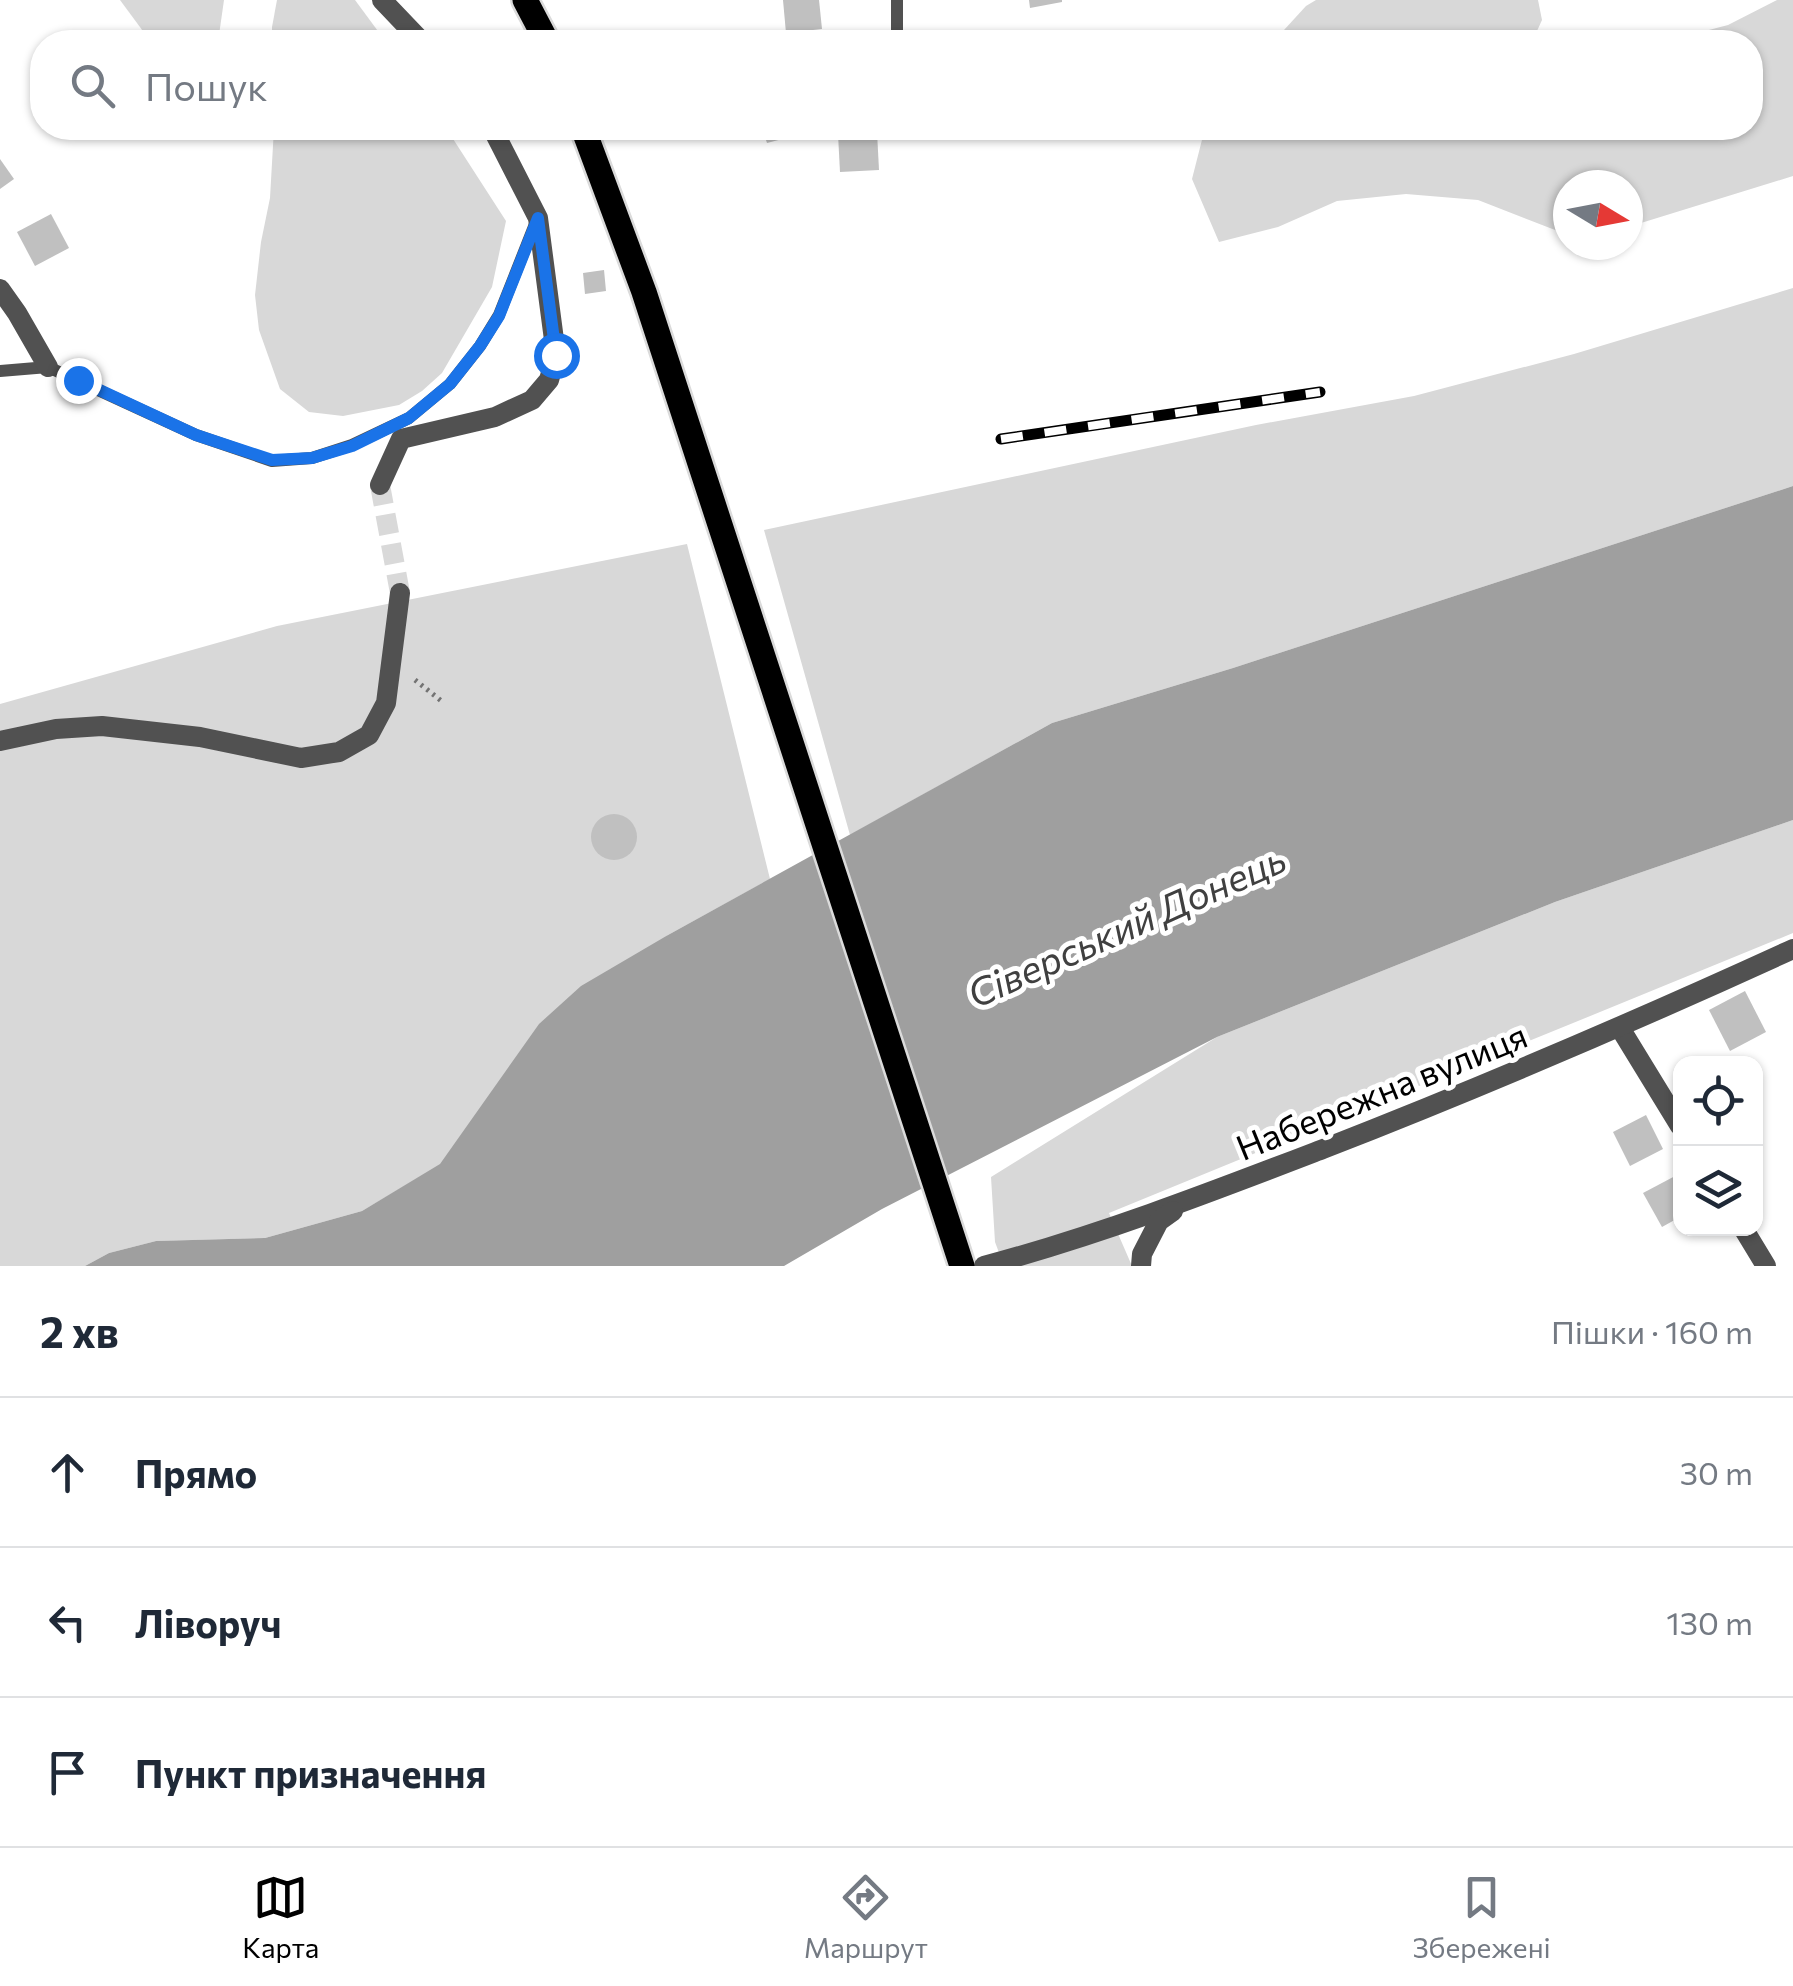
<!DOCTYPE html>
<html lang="uk">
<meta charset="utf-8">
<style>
:root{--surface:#fff;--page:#f2f2f3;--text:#1f2937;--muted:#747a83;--line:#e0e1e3;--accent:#000}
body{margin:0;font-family:Commissioner,sans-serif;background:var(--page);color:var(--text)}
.controls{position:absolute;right:30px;bottom:30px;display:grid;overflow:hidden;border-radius:20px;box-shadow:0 2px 8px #0004}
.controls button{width:90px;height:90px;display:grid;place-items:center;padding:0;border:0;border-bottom:2px solid var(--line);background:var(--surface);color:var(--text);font:50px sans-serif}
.compass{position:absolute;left:1553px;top:170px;width:90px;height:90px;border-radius:50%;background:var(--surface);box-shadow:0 2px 8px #0004;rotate:100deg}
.stop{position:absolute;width:30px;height:30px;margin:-22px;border:8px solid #1a73e8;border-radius:50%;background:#fff}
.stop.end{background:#1a73e8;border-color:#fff;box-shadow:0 2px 10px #0008}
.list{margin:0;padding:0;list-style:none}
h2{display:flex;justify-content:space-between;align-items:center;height:130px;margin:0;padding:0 40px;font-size:42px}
h2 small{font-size:32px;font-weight:400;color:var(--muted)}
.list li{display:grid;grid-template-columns:65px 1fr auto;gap:30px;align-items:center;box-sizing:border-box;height:150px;padding:0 40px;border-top:2px solid var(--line)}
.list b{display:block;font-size:38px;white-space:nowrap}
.list em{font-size:32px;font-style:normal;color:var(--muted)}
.icon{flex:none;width:55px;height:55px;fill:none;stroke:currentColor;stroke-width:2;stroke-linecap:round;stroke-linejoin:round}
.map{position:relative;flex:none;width:1793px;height:1266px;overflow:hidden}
.search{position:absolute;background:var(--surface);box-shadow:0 2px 8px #0004;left:30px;right:30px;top:30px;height:110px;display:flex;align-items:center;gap:25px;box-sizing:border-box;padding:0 35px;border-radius:40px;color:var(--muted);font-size:38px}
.sheet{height:580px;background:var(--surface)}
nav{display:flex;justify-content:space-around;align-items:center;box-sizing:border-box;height:140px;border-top:2px solid var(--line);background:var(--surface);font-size:28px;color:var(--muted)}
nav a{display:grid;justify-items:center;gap:5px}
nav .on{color:var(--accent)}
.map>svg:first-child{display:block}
.green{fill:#d8d8d8}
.water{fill:#9f9f9f}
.building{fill:#c0c0c0}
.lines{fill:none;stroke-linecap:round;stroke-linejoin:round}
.street-tunnel{stroke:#d9d9d9;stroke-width:20;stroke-dasharray:20 10;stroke-linecap:butt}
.primary-casing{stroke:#dbdbdb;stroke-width:30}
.path{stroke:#737373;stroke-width:5;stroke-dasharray:2.5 5;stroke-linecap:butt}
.lane{stroke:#515151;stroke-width:12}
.street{stroke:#515151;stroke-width:20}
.primary{stroke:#000;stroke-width:25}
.rail-casing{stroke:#000;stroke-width:11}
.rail{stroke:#fff;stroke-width:8;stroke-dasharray:22;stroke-linecap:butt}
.route{stroke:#1a73e8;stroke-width:12}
.labels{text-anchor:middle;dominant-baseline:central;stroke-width:10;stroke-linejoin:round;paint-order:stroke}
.street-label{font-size:35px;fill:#000;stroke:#fff}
.water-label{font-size:38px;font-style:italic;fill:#404040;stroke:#fff}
</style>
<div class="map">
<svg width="1793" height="1266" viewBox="0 0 1793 1266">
<rect width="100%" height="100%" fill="#fff"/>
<g class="green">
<polygon points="120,0 224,0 218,42 151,42"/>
<polygon points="277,0 355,0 386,42 272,42 272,27"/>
<polygon points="1316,0 1538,0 1542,20 1532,42 1273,42 1306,6"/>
<polygon points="1777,0 1793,0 1793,176 1628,227 1628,185 1568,185 1568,235 1478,200 1406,194 1337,201 1278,227 1219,242 1192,179 1205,128 1750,128 1750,42 1663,42 1728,25"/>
<polygon points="274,128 446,128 506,221 492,287 442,373 422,391 399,405 343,416 309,412 280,389 259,330 255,295 261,242 270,198"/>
<polygon points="1793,288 1793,486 1233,668 1052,723 850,835 764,530 1256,425 1414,396 1574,354"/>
<polygon points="687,544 770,879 668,935 478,1112 440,1165 362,1211 265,1238 156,1241 109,1253 85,1266 0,1266 0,704 277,626"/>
<polygon points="1793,820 1793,933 1109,1213 1132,1266 1004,1266 995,1242 991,1177 1217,1037 1555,902"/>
</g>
<polygon class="water" points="1793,486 1793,820 1555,902 1217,1037 882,1209 784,1266 85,1266 109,1253 156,1241 265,1238 362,1211 440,1164 539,1024 581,986 668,935 1052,723 1233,668"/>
<g class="building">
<polygon points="783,0 819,0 822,29 786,33"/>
<polygon points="1029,0 1062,0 1062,2 1030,8"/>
<polygon points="762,128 791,128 794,136 767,143"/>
<polygon points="877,132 879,170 840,172 838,134"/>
<polygon points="0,159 14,179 0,189"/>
<polygon points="51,214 69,248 35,266 17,232"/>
<polygon points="604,270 606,291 585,294 583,273"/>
<circle cx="614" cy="837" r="23"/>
<polygon points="1745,991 1766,1032 1730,1051 1709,1010"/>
<polygon points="1646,1115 1663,1149 1630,1166 1613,1132"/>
<polygon points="1677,1175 1680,1181 1680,1217 1662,1227 1643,1193"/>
</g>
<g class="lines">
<polyline class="street-tunnel" points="380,485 400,593"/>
<g class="primary-casing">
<g id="primary">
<polyline points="525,0 547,42"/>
<polyline points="583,128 644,292 962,1266"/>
</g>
</g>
<polyline class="path" points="415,680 444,703"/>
<g class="lane">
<polyline points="897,0 897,42"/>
<polyline points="0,371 48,367 196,435 272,461 312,458 352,445 409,418 450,384 480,346 499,315 535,224"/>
</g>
<g class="street">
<polyline points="382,0 422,42"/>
<polyline points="0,289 17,313 48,367"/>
<polyline points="380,485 401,439 495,417 532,400 549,380 556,355 538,218 492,128"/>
<polyline points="0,741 56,729 102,726 200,737 301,758 339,752 369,735 386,703 400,593"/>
<polyline points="1620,1028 1680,1126"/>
<polyline points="1743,1228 1766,1266"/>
<path d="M984 1266C1100 1235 1211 1192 1323 1149 1482 1087 1638 1020 1793 949"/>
<polyline points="1141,1266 1142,1254 1159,1221 1173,1211"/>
</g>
<use href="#primary" class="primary"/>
<g class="rail-casing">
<polyline id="rail" points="1001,439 1320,392"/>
</g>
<use href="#rail" class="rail"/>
</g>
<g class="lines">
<polyline class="route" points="78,380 196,435 272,460 312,458 352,446 409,418 450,384 480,346 499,316 538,218 556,355"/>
</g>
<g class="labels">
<g class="street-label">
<text transform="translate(1381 1090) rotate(-22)">Набережна вулиця</text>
</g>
<g class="water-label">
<text transform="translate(1126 925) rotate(-24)">Сіверський Донець</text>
</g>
</g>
</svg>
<div class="controls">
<button><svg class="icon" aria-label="locate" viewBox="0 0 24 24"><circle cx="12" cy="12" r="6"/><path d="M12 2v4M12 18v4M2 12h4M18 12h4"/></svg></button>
<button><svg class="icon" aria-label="layers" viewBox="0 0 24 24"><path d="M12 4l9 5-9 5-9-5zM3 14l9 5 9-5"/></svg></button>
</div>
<svg class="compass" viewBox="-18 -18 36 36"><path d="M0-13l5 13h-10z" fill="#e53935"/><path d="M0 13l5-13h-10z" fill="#747a83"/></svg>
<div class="stop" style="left:556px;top:355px"></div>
<div class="stop end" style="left:78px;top:380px"></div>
<div class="search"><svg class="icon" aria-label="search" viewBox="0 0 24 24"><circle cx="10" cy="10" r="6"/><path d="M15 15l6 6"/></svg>Пошук</div>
</div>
<section class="sheet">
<h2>2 хв<small>Пішки · 160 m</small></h2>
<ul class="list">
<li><svg class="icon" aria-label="ahead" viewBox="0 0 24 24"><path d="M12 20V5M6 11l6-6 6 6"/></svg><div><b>Прямо</b></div><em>30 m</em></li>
<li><svg class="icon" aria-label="left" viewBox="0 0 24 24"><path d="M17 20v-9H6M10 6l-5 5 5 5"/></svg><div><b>Ліворуч</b></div><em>130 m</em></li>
<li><svg class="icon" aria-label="arrive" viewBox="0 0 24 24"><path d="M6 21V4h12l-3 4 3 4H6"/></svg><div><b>Пункт призначення</b></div></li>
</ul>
</section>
<nav>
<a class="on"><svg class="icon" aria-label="map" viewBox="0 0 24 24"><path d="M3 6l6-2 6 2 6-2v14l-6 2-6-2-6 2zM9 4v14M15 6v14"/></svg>Карта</a>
<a><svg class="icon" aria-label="directions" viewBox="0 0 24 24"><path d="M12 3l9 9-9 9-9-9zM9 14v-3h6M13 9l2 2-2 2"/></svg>Маршрут</a>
<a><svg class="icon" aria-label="saved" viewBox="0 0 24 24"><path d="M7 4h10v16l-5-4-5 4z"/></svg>Збережені</a>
</nav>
